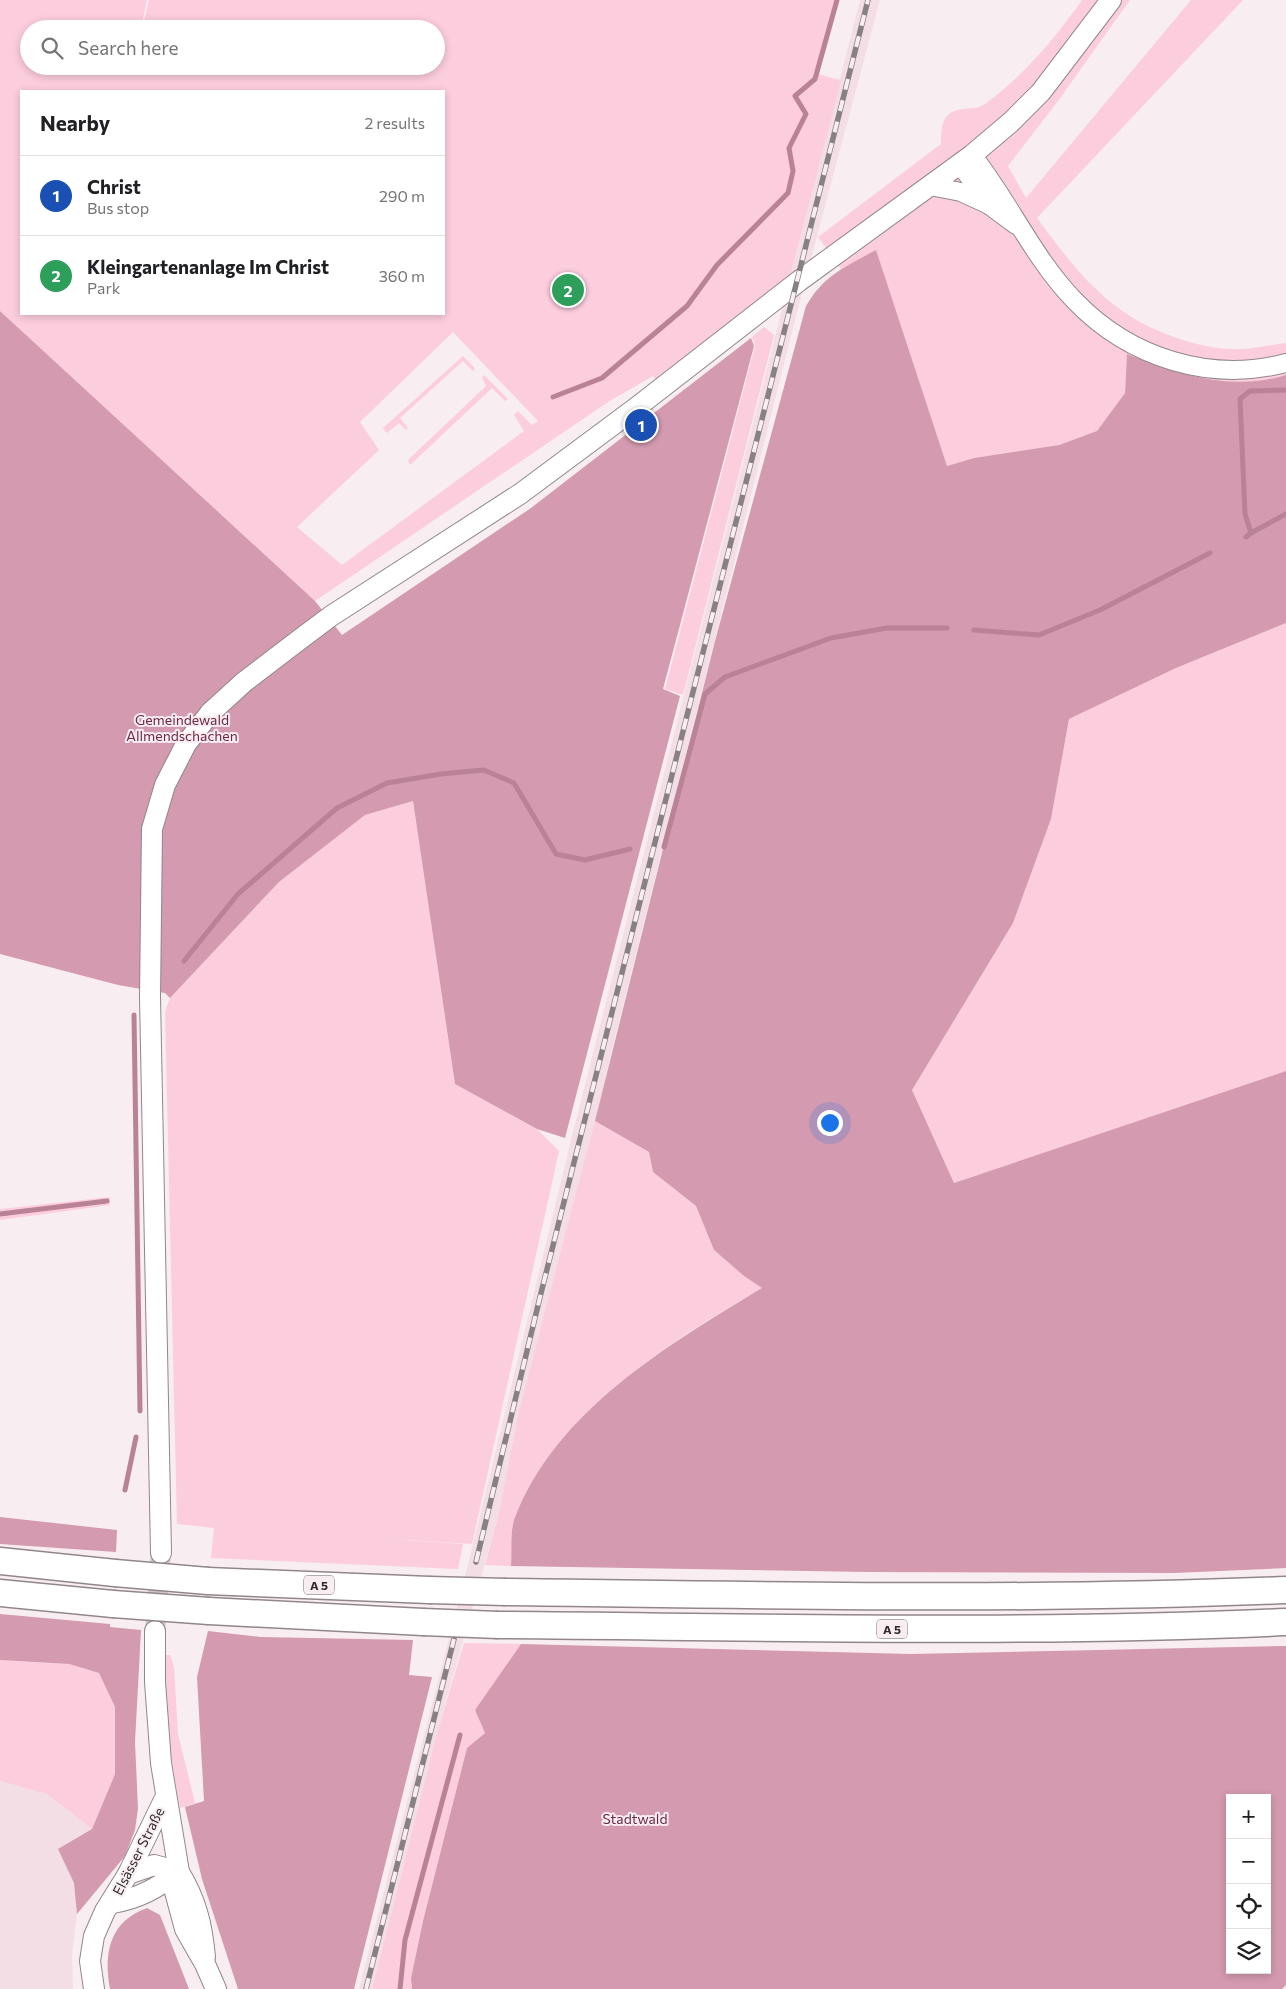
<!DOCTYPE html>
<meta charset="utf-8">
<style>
:root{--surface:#fff;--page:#f6f6f6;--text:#202124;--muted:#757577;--line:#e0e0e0;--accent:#097aa3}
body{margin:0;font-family:Commissioner,sans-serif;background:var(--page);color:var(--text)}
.controls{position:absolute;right:15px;bottom:15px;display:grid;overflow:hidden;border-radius:0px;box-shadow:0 2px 8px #0003}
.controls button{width:45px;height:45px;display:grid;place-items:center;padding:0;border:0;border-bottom:1px solid var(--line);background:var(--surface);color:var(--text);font:25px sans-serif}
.you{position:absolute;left:829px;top:1122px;width:18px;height:18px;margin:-12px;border:4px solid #fff;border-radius:50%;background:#1a73e8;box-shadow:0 0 0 8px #1a73e833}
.badge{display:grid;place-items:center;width:32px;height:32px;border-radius:50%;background:var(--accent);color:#fff;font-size:16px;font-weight:700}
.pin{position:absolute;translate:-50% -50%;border:2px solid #fff;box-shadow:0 1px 5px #0006}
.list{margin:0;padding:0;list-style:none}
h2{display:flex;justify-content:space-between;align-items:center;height:65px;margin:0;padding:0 20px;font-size:21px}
h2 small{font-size:16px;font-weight:400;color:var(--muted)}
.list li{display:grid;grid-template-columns:32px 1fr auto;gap:15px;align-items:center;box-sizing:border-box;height:80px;padding:0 20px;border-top:1px solid var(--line)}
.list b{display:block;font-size:19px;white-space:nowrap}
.list p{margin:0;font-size:16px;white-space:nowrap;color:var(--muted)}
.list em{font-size:16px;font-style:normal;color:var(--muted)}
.icon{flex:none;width:28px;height:28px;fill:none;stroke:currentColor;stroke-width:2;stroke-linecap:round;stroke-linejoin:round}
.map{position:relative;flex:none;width:1286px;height:1989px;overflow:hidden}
.search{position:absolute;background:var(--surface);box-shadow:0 2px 8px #0003;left:20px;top:20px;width:425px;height:55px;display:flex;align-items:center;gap:12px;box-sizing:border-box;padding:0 18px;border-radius:28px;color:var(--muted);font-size:19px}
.panel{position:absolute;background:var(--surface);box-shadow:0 2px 8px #0003;left:20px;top:90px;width:425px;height:225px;border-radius:0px}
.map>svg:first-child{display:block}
.built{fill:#f2dee4}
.green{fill:#fccddd;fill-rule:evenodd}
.forest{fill:#d49aaf;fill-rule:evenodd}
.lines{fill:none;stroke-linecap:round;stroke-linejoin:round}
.stream{stroke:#ba8296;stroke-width:5}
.secondary-tunnel{stroke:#d0c6c9;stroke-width:20;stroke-dasharray:20 10;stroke-linecap:butt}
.tertiary-casing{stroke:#91878a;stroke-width:20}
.secondary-casing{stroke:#91878a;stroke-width:22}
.motorway-casing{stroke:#91878a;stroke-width:29}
.tertiary{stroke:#fff;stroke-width:18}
.secondary{stroke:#fff;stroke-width:20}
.motorway{stroke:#fff;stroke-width:26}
.rail-casing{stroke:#888183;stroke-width:5.5}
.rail{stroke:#f8edf0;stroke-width:4;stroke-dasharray:11;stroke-linecap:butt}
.motorway-bridge-casing{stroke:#91878a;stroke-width:29;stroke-linecap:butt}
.motorway-bridge{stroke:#fff;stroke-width:26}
.labels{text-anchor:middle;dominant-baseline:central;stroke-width:4;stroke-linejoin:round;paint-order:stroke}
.shield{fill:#f8edf0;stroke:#6b6567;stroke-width:1}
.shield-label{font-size:12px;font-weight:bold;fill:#2f2b2c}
.park-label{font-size:14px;fill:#6c2745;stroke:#f8edf0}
.street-label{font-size:14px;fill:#2f2b2c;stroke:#f8edf0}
</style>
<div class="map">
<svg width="1286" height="1989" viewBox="0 0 1286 1989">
<rect width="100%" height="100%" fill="#f8edf0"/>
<g class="built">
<polygon points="860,0 880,0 801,296 611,1053 591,1142 519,1411 498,1517 437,1733 372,1989 359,1989 468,1565 573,1132 840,81 834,78 840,79"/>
<polygon points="0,1781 47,1794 92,1829 59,1849 74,1883 77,1914 72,1955 73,1989 0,1989"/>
</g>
<g class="green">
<path d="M0 0H147L142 24 131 29H29V66H50L40 72 52 66H436V29H135L143 25 149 0H835L816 73 841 81 790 277 658 382 653 376 608 402 315 601 0 311ZM21 91H444V314H21ZM453 332 538 421 532 425 518 411 514 415 524 431 342 565 297 527 379 450 360 422Z"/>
<path d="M1082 0H1130L1058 101 1008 166 1026 198 1191 0H1243L1037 218C1078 273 1109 315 1177 338 1195 344 1213 349 1233 349 1250 350 1269 345 1286 343V375C1229 392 1180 374 1127 354L1125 393 1097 431 1059 445 974 458 947 466 876 251 841 269 818 237 941 144C941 135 941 121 948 115 959 105 974 112 985 104 1024 75 1054 40 1082 0Z"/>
<polygon points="764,327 774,335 683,695 665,689 755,346 752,337"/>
<polygon points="463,356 475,368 473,371 463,361 400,418 408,428 406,430 399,423 387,433 383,428"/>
<polygon points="484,375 508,399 505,401 492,388 410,465 408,460 486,386 482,377"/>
<polygon points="1286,623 1286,1071 954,1183 912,1090 1013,923 1051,819 1069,719 1176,668"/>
<polygon points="413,801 455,1084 537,1129 559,1151 472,1544 374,1538 463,1544 458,1569 211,1558 214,1528 177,1524 165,1012 170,998 279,882 365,815"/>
<path d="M595 1121 649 1152 653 1172 696 1206 714 1250 744 1276 762 1288C670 1341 553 1415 514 1520 510 1533 512 1552 511 1566L485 1565 498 1517 519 1411Z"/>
<polygon points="110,1197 110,1205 0,1220 0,1209"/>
<polygon points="464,1643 521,1644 475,1710 485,1733 467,1748 423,1921 411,1978 412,1989 372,1989 437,1733"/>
<polygon points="165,1655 170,1655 174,1667 178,1734 195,1803 180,1808 167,1733"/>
<polygon points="0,1660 69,1664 99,1673 115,1707 115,1774 92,1829 47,1794 0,1781"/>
</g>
<g class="forest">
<path d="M876 250 947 466 974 458 1059 445 1097 431 1125 393 1127 354C1180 374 1229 392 1286 375V623L1176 668 1069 719 1051 819 1013 923 912 1090 954 1183 1286 1071V1568L1174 1573 868 1572 511 1566C512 1552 510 1533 514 1520 555 1411 668 1345 762 1288L744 1276 714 1250 696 1206 653 1172 649 1152 595 1121 715 641 806 306C824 275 845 267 876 250Z"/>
<polygon points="0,311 315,601 342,635 531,508 751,338 754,346 663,689 680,696 565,1138 537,1129 455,1084 413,801 365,815 279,882 170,998 165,993 118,985 0,954"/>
<polygon points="0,1517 117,1530 116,1552 0,1544"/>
<polygon points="0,1614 110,1624 110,1627 141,1630 135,1742 138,1808 135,1830 125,1856 77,1914 74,1883 58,1849 92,1829 115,1774 115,1707 99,1673 69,1664 0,1660"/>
<polygon points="208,1631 261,1637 413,1640 409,1675 432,1677 354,1989 238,1989 202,1879 185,1807 204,1801 197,1677"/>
<path d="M521 1644 911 1654 1286 1646V1985L1282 1989H412L411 1978 423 1921 467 1748 485 1733 475 1710ZM1230 1798H1267V1970H1230Z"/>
<path d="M147 1908 160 1915 189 1989H110C103 1953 110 1921 147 1908Z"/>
</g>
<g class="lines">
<g class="stream">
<polyline points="553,397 602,378 687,306 717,265 788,193 793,171 789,148 806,114 795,96 815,79 837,0"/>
<polyline points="1251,533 1286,514"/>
<polyline points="1246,537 1251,533 1245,514 1240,399 1250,391 1286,390"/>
<polyline points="974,630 1039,635 1100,610 1210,553"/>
<polyline points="664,847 705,694 725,677 831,638 887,628 947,628"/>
<polyline points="184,961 238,894 337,808 387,783 441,774 484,770 514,783 556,854 585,860 630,849"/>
<polyline points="134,1015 140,1411"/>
<polyline points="0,1214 107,1201"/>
<polyline points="125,1490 136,1437"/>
<polyline points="400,1989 405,1940 460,1735"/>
</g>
<polyline class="secondary-tunnel" points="155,1631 161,1553"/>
<g class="tertiary-casing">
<g id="tertiary">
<path d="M972 155C1009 201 1033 258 1075 301 1130 358 1210 383 1286 363"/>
<polyline points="960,164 989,205 1016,225"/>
<polyline points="930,186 961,192 987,204"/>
</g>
</g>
<g class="secondary-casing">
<g id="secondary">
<polyline points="161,1553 150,997 152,829 165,785 186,744 210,713 244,682 299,640 331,616 520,494 637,407 799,281 972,155 1011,122 1041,92 1111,0"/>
<polyline points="155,1631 155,1682 161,1763 179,1872 175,1892 185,1929 205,1964 216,1989"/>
<path d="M179 1872C196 1900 202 1924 205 1957"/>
<polyline points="128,1874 154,1865 179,1872"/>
<path d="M112 1903C138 1899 157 1888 179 1872"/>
<polyline points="94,1989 90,1961 94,1936 105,1911 128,1874 165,1798"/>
</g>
</g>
<g class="motorway-casing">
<g id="motorway">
<polyline points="0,1561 115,1573"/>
<polyline points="208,1581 429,1590"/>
<path d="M506 1592C766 1595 1026 1601 1286 1590"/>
<polyline points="0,1593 113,1604"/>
<polyline points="209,1611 423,1622"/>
<path d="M498 1625C761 1627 1024 1634 1286 1622"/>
</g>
</g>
<use href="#tertiary" class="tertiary"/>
<use href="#secondary" class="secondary"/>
<use href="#motorway" class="motorway"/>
<g class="rail-casing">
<g id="rail">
<polyline points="476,1562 541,1293 868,0"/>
<polyline points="366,1989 454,1639"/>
</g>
</g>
<use href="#rail" class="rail"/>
<g class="motorway-bridge-casing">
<g id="motorway-bridge">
<polyline points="115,1573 208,1581"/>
<polyline points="429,1590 506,1592"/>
<polyline points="113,1604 209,1611"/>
<polyline points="423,1622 498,1625"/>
</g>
</g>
<use href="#motorway-bridge" class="motorway-bridge"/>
</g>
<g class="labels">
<g class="shield">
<rect x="304" y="1575.5" width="30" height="19" rx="4"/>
<rect x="877" y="1619.5" width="30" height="19" rx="4"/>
</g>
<g class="shield-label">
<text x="319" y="1585">A 5</text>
<text x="892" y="1629">A 5</text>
</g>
<g class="park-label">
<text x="182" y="719">Gemeindewald<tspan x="182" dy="16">Allmendschachen</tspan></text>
<text x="635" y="1818">Stadtwald</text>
</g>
<g class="street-label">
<text transform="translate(138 1851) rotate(-63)">Elsässer Straße</text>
</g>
</g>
</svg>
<div class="controls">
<button>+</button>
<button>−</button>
<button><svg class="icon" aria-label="locate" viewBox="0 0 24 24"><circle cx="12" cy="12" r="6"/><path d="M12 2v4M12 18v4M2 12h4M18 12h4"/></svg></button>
<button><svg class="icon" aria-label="layers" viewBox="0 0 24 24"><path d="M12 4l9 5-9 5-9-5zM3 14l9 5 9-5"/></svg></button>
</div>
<div class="you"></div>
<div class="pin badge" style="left:641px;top:425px;background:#1a4fb4">1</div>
<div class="pin badge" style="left:568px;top:290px;background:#2e9e5b">2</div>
<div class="search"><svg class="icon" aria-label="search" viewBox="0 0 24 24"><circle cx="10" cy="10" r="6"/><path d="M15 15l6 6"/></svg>Search here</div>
<section class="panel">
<h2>Nearby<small>2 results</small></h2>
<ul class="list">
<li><span class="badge" style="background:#1a4fb4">1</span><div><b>Christ</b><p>Bus stop</p></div><em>290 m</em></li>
<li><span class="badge" style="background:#2e9e5b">2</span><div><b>Kleingartenanlage Im Christ</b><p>Park</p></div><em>360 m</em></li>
</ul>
</section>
</div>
